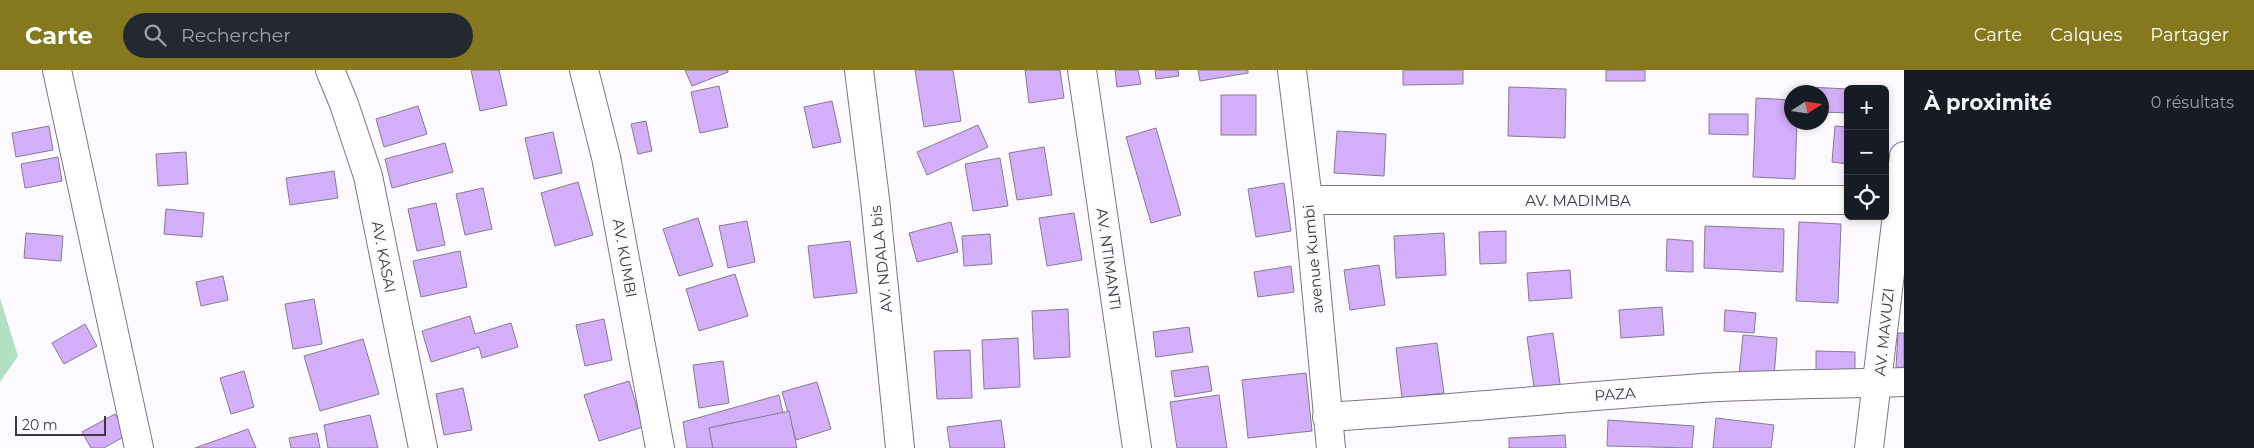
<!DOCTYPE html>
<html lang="fr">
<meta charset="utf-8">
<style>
:root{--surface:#171b24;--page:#242831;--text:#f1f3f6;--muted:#9ea1a6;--line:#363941;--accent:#86781d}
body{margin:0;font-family:Montserrat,sans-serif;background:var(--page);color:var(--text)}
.controls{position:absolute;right:15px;top:15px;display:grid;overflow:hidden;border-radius:8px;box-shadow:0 2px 8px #0003}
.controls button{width:45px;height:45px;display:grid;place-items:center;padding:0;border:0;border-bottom:1px solid var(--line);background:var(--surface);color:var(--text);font:25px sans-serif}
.compass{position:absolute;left:1784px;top:15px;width:45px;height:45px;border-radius:50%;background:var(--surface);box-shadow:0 2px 8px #0003;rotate:78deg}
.scale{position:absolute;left:15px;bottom:12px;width:91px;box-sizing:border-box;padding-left:5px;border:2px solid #3c3840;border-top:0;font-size:14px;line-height:18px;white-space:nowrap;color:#3c3840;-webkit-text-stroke:4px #fcfafe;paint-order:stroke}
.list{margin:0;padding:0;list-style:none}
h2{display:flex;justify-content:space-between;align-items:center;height:65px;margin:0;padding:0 20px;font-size:21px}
h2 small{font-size:16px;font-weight:400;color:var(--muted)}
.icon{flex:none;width:28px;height:28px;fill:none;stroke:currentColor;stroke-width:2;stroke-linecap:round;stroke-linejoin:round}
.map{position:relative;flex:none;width:1904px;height:378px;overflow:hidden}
header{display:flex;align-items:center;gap:30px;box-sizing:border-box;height:70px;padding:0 25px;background:var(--accent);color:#fff}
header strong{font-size:24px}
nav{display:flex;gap:28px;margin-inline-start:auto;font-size:18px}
.search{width:350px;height:45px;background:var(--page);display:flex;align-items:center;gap:12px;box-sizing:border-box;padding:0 18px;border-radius:28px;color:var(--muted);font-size:19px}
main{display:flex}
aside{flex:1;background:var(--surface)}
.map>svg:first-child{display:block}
.green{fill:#b1e1c2}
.building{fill:#d4aff9;stroke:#857c8e}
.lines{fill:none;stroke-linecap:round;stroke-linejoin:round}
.minor-casing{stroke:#7d7586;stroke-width:30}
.minor{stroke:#fff;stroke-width:28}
.labels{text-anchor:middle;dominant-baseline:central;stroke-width:4;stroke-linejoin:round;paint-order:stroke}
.street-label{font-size:15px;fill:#3c3840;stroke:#fcfafe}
</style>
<header>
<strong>Carte</strong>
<div class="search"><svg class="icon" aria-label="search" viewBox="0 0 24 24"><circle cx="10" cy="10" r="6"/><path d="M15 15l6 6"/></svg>Rechercher</div>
<nav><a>Carte</a><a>Calques</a><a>Partager</a></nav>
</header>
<main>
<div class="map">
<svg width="1904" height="378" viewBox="0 0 1904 378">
<rect width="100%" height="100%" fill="#fcfafe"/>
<polygon class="green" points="0,228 18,286 0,312"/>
<g class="building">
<polygon points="471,0 499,0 507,35 480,41"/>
<polygon points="685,0 728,0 728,2 692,16"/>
<polygon points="915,0 953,0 961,51 924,57"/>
<polygon points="1025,0 1060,0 1064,28 1029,33"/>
<polygon points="1115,0 1138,0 1141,14 1117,17"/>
<polygon points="1155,0 1178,0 1179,6 1156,9"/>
<polygon points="1198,0 1248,0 1248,3 1200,11"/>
<polygon points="1403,0 1463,0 1463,14 1403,15"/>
<rect x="1606" y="0" width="39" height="11"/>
<polygon points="719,16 728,57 700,63 691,22"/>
<polygon points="1509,17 1566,19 1565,68 1508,66"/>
<polygon points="1808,17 1848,19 1848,43 1822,42 1822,22 1807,22"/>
<rect x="1221" y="25" width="35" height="40"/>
<polygon points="1756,28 1792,30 1792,52 1797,52 1795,109 1753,107"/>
<polygon points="832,31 841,72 813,78 804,37"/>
<polygon points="418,36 427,64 384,77 376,49"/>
<polygon points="1709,44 1748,44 1748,65 1709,64"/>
<polygon points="646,51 652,81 638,84 631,54"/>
<polygon points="978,55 988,77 927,105 917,82"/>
<polygon points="49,56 53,80 16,87 12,63"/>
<polygon points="1835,56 1848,57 1848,94 1832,92"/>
<polygon points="1156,58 1181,145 1151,153 1126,67"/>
<polygon points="1337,61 1386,64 1384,106 1334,103"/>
<polygon points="553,62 562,103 534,109 525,68"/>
<polygon points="445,73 453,102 392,118 385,89"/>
<polygon points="1044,77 1052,125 1017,130 1009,83"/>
<polygon points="186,82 188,114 158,116 156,84"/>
<polygon points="58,87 62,111 25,118 21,94"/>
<polygon points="1000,88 1008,136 973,141 965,94"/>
<polygon points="334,101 338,128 290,135 286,108"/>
<polygon points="578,112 593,165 555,176 541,123"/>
<polygon points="1284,113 1291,161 1256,167 1248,119"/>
<polygon points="483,118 492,159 465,165 456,124"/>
<polygon points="436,133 445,175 417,181 408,139"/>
<polygon points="166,139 204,143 202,167 164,164"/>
<polygon points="1074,143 1082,190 1047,196 1039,148"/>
<polygon points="698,148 713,196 679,206 663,159"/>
<polygon points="747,151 755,192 728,198 719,156"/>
<polygon points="951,152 958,182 917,192 909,163"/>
<polygon points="1799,152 1841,154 1838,233 1796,231"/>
<polygon points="1705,156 1784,159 1783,202 1704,198"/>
<polygon points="1506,161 1506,193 1480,194 1479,162"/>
<polygon points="26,163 63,166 61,191 24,188"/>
<polygon points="1444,163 1446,205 1396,208 1394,166"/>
<polygon points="990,164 992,194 964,196 962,166"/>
<polygon points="1667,169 1693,171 1693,202 1666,201"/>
<polygon points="850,171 857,223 814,228 808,176"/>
<polygon points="460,181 467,217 421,227 413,191"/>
<polygon points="1379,195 1385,235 1350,240 1344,200"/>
<polygon points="1291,196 1294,222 1258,227 1254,202"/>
<polygon points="1570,200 1572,228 1529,231 1527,203"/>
<polygon points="735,204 748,246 699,261 686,219"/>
<polygon points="223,206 228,230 201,236 196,212"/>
<polygon points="314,229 322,274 293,279 285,234"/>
<polygon points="1662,237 1664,265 1621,268 1619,240"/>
<polygon points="1068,239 1070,287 1034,289 1032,241"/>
<polygon points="1725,240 1756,243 1754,263 1724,261"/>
<polygon points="470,246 475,264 511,253 518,277 482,288 479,277 431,292 422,261"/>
<polygon points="604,249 612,290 585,296 576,255"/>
<polygon points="85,254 97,276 64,294 52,273"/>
<polygon points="1189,257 1193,282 1156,287 1153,262"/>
<polygon points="1553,263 1561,321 1535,325 1527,267"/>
<polygon points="1898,263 1904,263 1904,298 1896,297"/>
<polygon points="1743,265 1777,268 1774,308 1739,305"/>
<polygon points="1018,268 1020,317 984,319 982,270"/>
<polygon points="363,269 379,324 320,341 304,286"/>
<polygon points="1437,273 1444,323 1402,328 1396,278"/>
<polygon points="970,280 972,328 937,329 934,281"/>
<polygon points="1816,281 1855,282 1855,302 1816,302"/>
<polygon points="723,291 729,333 699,338 693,295"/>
<polygon points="1208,296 1212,321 1175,327 1171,301"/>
<polygon points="244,301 254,337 231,344 220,308"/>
<polygon points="1306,303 1312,361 1248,368 1242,310"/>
<polygon points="629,311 643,357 599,371 584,325"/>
<polygon points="817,312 831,359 796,370 782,322"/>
<polygon points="463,318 472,360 444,365 436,324"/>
<polygon points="779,325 783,343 709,358 713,378 687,378 683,352"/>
<polygon points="1219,325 1227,378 1177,378 1170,332"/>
<polygon points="789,341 797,378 713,378 709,358"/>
<polygon points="115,344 127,365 104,378 91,378 82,362"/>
<polygon points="370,345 378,378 328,378 324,355"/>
<polygon points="1716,348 1774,355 1771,378 1713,378"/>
<polygon points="1001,350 1005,378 950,378 947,357"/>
<polygon points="1608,350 1694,356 1692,378 1607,376"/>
<polygon points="248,359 256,378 195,378"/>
<polygon points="317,363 320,378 291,378 289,368"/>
<polygon points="1565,365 1566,378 1509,378 1509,368"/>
</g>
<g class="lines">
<g class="minor-casing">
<g id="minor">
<polyline points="57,0 139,378"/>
<polyline points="330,0 344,34 368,106 423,378"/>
<polyline points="584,0 606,87 660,378"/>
<polyline points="859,0 875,129 900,378"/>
<polyline points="1082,0 1137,378"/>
<polyline points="1292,0 1308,130 1331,378"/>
<polyline points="1308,130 1848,130"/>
<path d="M1327 347C1458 339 1588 325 1719 317 1781 314 1842 314 1904 312"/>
<polyline points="1869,378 1904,86"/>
</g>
</g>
<use href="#minor" class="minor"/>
</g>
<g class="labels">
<g class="street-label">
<text x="1578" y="130">AV. MADIMBA</text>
<text transform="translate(384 187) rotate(79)">AV. KASAI</text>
<text transform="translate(625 188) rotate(80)">AV. KUMBI</text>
<text transform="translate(881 189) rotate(-96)">AV. NDALA bis</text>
<text transform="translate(1109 189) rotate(82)">AV. NTIMANTI</text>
<text transform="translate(1313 189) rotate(-95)">avenue Kumbi</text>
<text transform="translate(1884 262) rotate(-84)">AV. MAVUZI</text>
<text transform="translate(1615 324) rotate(-4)">PAZA</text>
</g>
</g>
</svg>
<div class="controls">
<button>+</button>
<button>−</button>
<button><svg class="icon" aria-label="locate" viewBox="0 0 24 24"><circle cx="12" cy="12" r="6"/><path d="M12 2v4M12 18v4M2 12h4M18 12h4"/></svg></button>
</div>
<svg class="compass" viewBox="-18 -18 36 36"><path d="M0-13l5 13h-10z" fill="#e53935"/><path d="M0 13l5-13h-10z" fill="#9ea1a6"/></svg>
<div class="scale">20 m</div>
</div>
<aside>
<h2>À proximité<small>0 résultats</small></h2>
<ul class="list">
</ul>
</aside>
</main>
